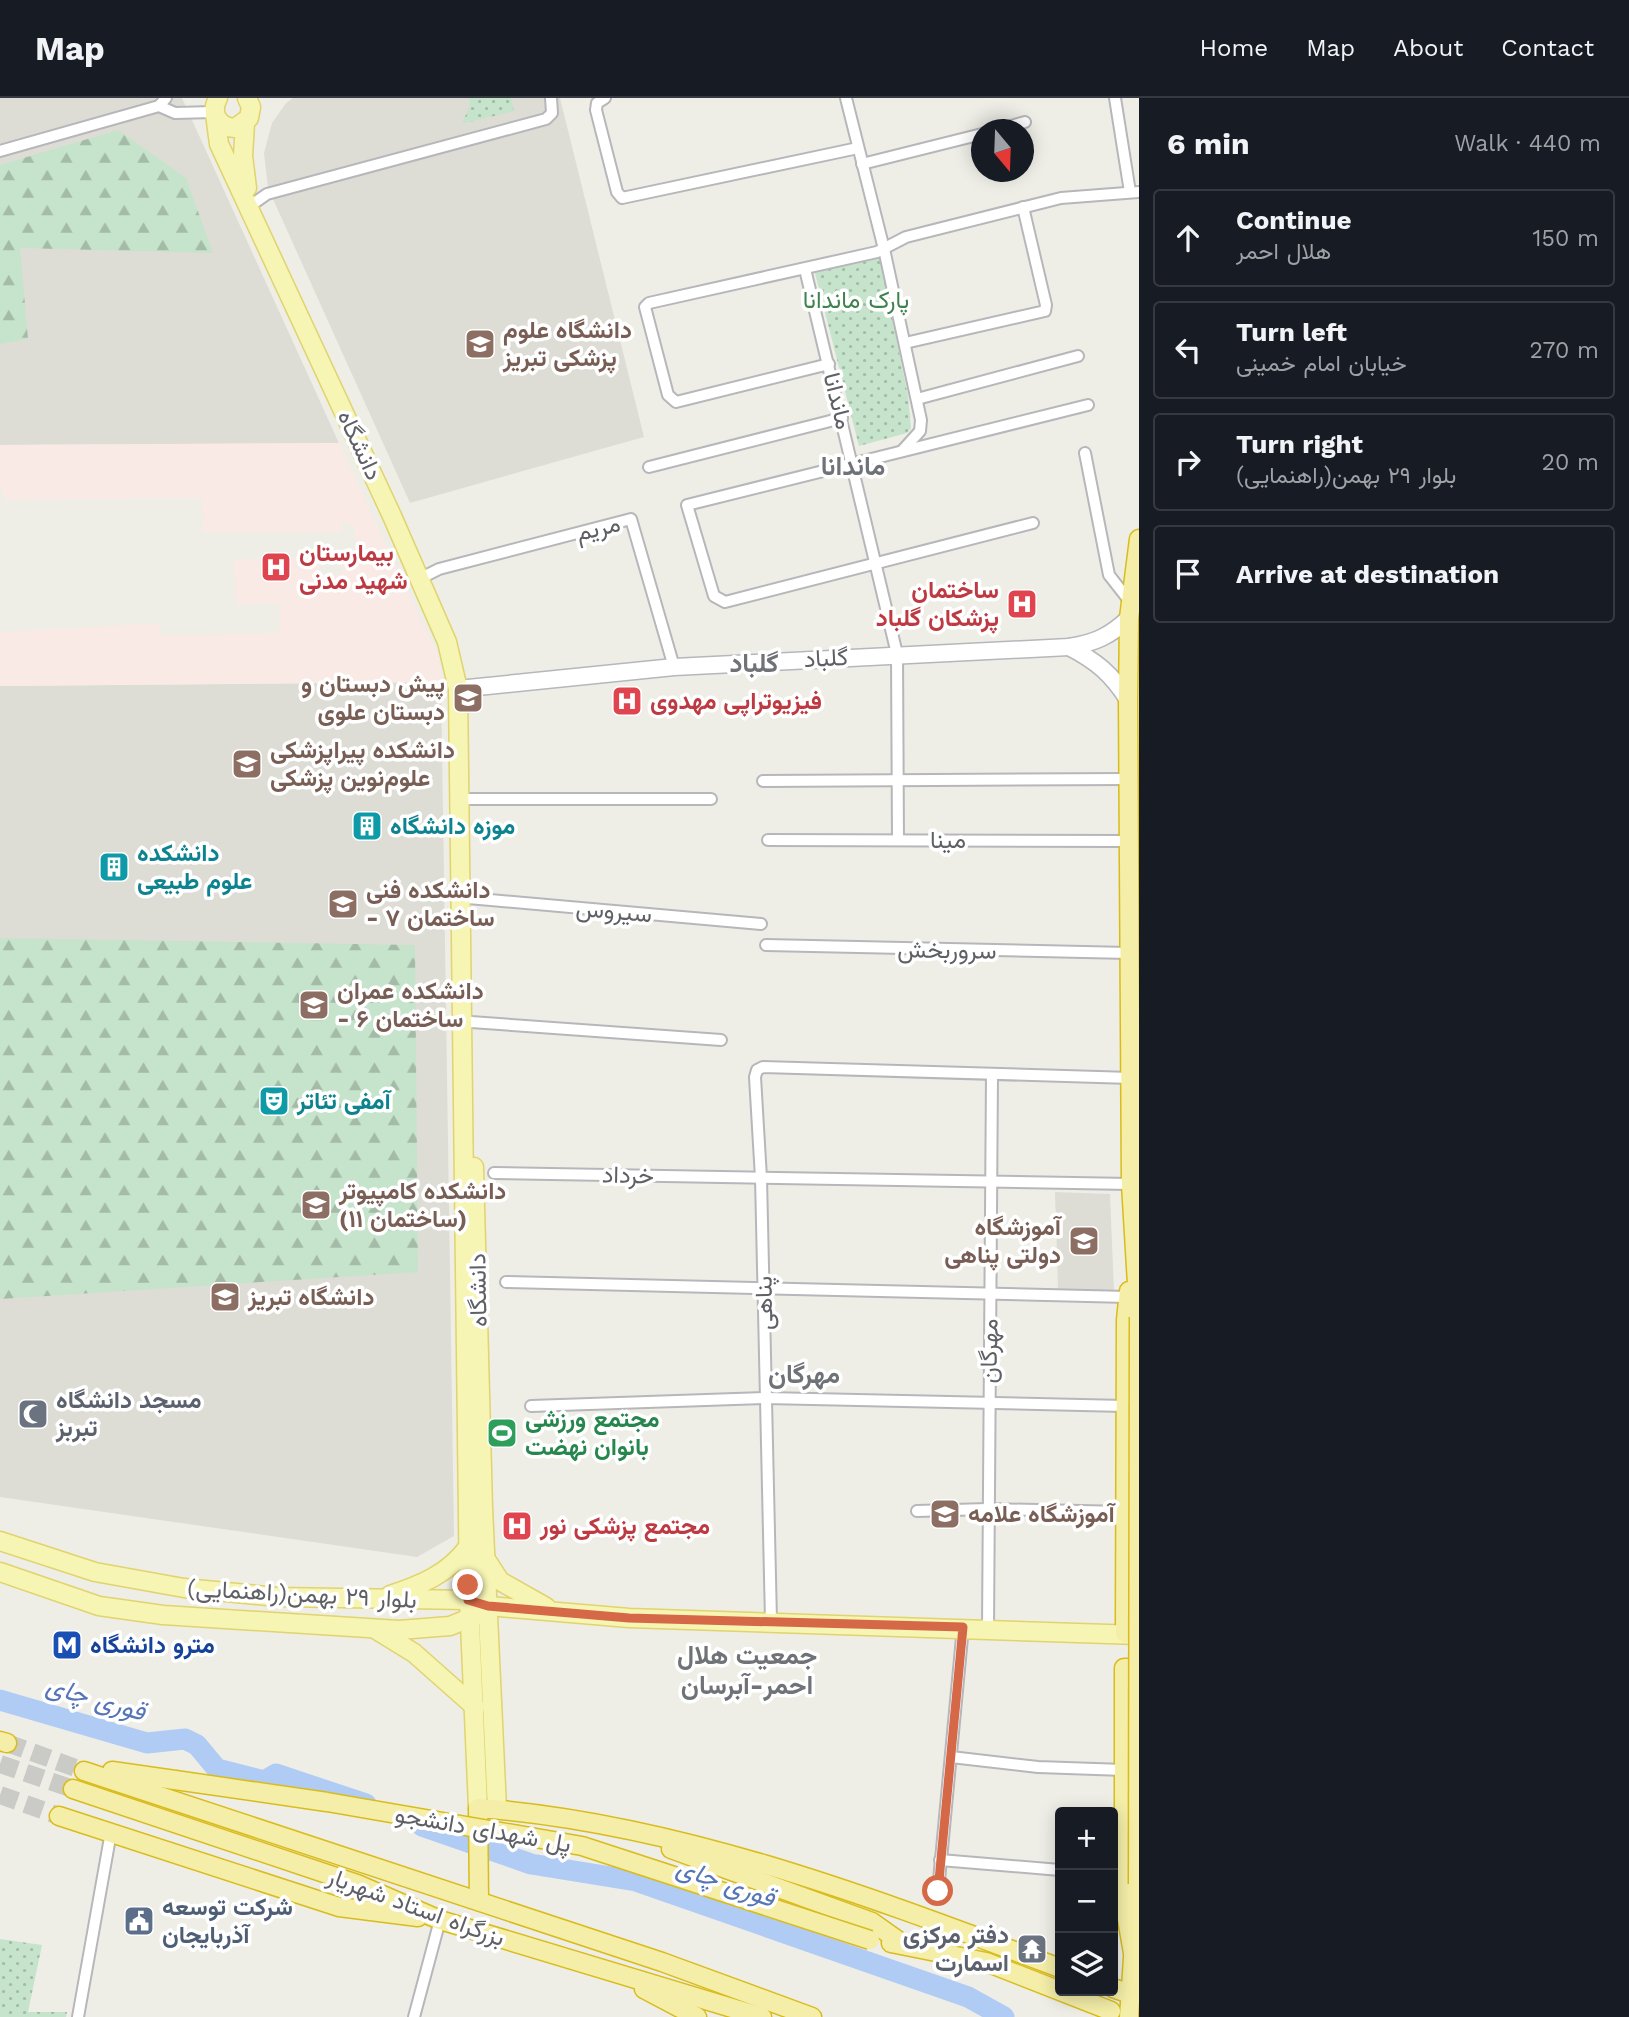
<!DOCTYPE html>
<meta charset="utf-8">
<style>
:root{--surface:#171b24;--page:#20242c;--text:#f1f3f6;--muted:#9ea1a6;--line:#363941}
body{margin:0;font-family:"Work Sans",Vazirmatn,sans-serif;background:var(--page);color:var(--text)}
.controls{position:absolute;right:21px;bottom:21px;display:grid;overflow:hidden;border-radius:7px;box-shadow:0 4px 18px #0003}
.controls button{width:63px;height:63px;display:grid;place-items:center;padding:0;border:0;border-bottom:2px solid var(--line);background:var(--surface);color:var(--text);font:35px sans-serif}
.compass{position:absolute;left:971px;top:21px;width:63px;height:63px;border-radius:50%;background:var(--surface);box-shadow:0 4px 18px #0003;rotate:161deg}
.stop{position:absolute;width:21px;height:21px;margin:-16px;border:5px solid #d56846;border-radius:50%;background:#fff}
.stop.end{background:#d56846;border-color:#fff;box-shadow:0 2px 7px #0008}
.list{margin:0;padding:0;list-style:none}
h2{display:flex;justify-content:space-between;align-items:center;height:91px;margin:0;padding:0 28px;font-size:30px}
h2 small{font-size:23px;font-weight:400;color:var(--muted)}
.list li{display:grid;grid-template-columns:46px 1fr auto;gap:21px;align-items:center;box-sizing:border-box;height:98px;margin:0 14px 14px;padding:0 14px;border:2px solid var(--line);border-radius:7px}
.list b{display:block;font-size:26px;white-space:nowrap}
.list p{margin:0;font-size:23px;white-space:nowrap;color:var(--muted)}
.list em{font-size:23px;font-style:normal;color:var(--muted)}
.icon{flex:none;width:38px;height:38px;fill:none;stroke:currentColor;stroke-width:2;stroke-linecap:round;stroke-linejoin:round}
.map{position:relative;flex:none;width:1139px;height:1919px;overflow:hidden}
header{display:flex;align-items:center;gap:42px;box-sizing:border-box;height:98px;padding:0 35px;background:var(--surface);border-bottom:2px solid var(--line)}
header strong{font-size:33px}
nav{display:flex;gap:38px;margin-inline-start:auto;font-size:24px}
main{display:flex}
aside{flex:1;background:var(--surface)}
.map>svg:first-child{display:block}
.education{fill:#deddd5}
.medical{fill:#f9eae5}
.grass{fill:url(#grass-dots)}
.forest{fill:url(#forest-firs)}
.pitch{fill:#c6e3cb}
.lines{fill:none;stroke-linecap:round;stroke-linejoin:round}
.river{stroke:#b0ccf5;stroke-width:21}
.trunk-tunnel{stroke:#cacac6;stroke-width:18;stroke-dasharray:18 9;stroke-linecap:butt}
.minor-casing{stroke:#b7b7bb;stroke-width:14}
.secondary-casing{stroke:#b5b7bc;stroke-width:19}
.primary-casing{stroke:#e1d36d;stroke-width:21}
.trunk-casing{stroke:#d9bc1c;stroke-width:21}
.minor{stroke:#fff;stroke-width:10}
.secondary{stroke:#fff;stroke-width:16}
.primary{stroke:#f6f5b4;stroke-width:18}
.trunk{stroke:#f4eea8;stroke-width:18}
.trunk-bridge-casing{stroke:#d9bc1c;stroke-width:21;stroke-linecap:butt}
.trunk-bridge{stroke:#f4eea8;stroke-width:18}
.route{stroke:#d56846;stroke-width:9}
.labels{text-anchor:middle;dominant-baseline:central;stroke-width:7;stroke-linejoin:round;paint-order:stroke}
.park-label{font-size:24px;fill:#40824e;stroke:#fff}
.education-label{font-size:24px;font-weight:bold;fill:#785e54;stroke:#fff;text-anchor:start}
.street-label{font-size:24px;fill:#5e6065;stroke:#fff}
.health-label{font-size:24px;font-weight:bold;fill:#be3a42;stroke:#fff;text-anchor:start}
.culture-label{font-size:24px;font-weight:bold;fill:#0d838f;stroke:#fff;text-anchor:start}
.worship-label{font-size:24px;font-weight:bold;fill:#5b616d;stroke:#fff;text-anchor:start}
.leisure-label{font-size:24px;font-weight:bold;fill:#27864d;stroke:#fff;text-anchor:start}
.transit-label{font-size:24px;font-weight:bold;fill:#164399;stroke:#fff;text-anchor:start}
.service-label{font-size:24px;font-weight:bold;fill:#4e5e75;stroke:#fff;text-anchor:start}
.neighbourhood-label{font-size:26px;font-weight:bold;fill:#6f7277;stroke:#fff}
.water-label{font-size:26px;font-style:italic;fill:#5575b6;stroke:#fff}
</style>
<header>
<strong>Map</strong>
<nav><a>Home</a><a>Map</a><a>About</a><a>Contact</a></nav>
</header>
<main>
<div class="map">
<svg width="1139" height="1919" viewBox="0 0 1139 1919">
<defs>
<pattern id="grass-dots" width="8" height="8" patternUnits="userSpaceOnUse" patternTransform="scale(1.75)"><rect width="8" height="8" fill="#c6e3cb"/><path d="M2 2h.1M6 6h.1" fill="none" stroke="#a4bba8" stroke-width="1.8" stroke-linecap="round"/></pattern>
<pattern id="forest-firs" width="22" height="20" patternUnits="userSpaceOnUse" patternTransform="scale(1.75)"><rect width="22" height="20" fill="#c6e3cb"/><path d="M5 1l3.5 6h-7zM16 11l3.5 6h-7z" fill="#a4bba8"/></pattern>
</defs>
<rect width="100%" height="100%" fill="#eeeee7"/>
<g class="education">
<polygon points="0,0 182,0 339,345 0,347"/>
<polygon points="293,0 560,0 644,339 410,405 268,90 264,55 272,25 286,5"/>
<polygon points="441,584 454,1438 417,1459 0,1399 0,588"/>
<polygon points="1055,1094 1110,1096 1114,1193 1058,1191"/>
</g>
<polygon class="medical" points="339,345 438,558 441,584 0,588 0,534 160,525 160,538 280,535 279,505 237,507 233,461 320,461 317,478 342,476 341,461 358,458 353,426 341,425 342,434 203,434 202,400 6,402 0,389 0,347"/>
<g class="grass">
<polygon points="469,0 511,0 514,13 462,26 470,7"/>
<polygon points="880,159 908,298 911,330 907,335 859,348 815,175"/>
<polygon points="0,1841 42,1847 28,1914 67,1914 66,1919 0,1919"/>
</g>
<g class="forest">
<polygon points="118,32 186,80 213,155 20,150 28,241 0,246 0,67"/>
<polygon points="0,840 415,847 418,1174 0,1201"/>
</g>
<polygon class="pitch" points="489,1327 515,1327 515,1342 491,1342"/>
<g class="lines">
<g class="river">
<polyline points="0,1602 147,1645 185,1641 197,1647 217,1671 264,1683 276,1676 366,1706"/>
<polyline points="422,1728 531,1766 636,1783 968,1899 1004,1919"/>
</g>
<g class="trunk-tunnel">
<polyline points="7,1645 84,1673"/>
<polyline points="0,1666 73,1691"/>
<polyline points="0,1697 59,1718"/>
</g>
<g class="minor-casing">
<g id="minor">
<polyline points="605,0 597,5 596,12 617,94 622,100 858,50"/>
<polyline points="846,0 884,151 921,322 920,333 902,353"/>
<polyline points="1115,0 1130,94"/>
<polyline points="159,8 175,15 214,14"/>
<polyline points="997,32 1025,24"/>
<polyline points="0,53 159,8 166,0"/>
<polyline points="862,66 982,36"/>
<polyline points="250,108 267,96 546,21 552,15 551,0"/>
<polyline points="805,171 897,556 898,742"/>
<polyline points="905,245 1045,213 1046,207 1023,109"/>
<polyline points="829,266 676,304 668,297 645,209 649,205 877,154 906,139 1061,100 1139,94"/>
<polyline points="917,301 1078,258"/>
<polyline points="1085,355 1109,477 1131,505"/>
<polyline points="649,369 842,320"/>
<polyline points="1033,425 725,504 714,498 687,407 1088,307"/>
<polyline points="419,481 439,471 631,421 674,569"/>
<polyline points="763,683 1128,681"/>
<polyline points="465,701 711,701"/>
<polyline points="768,742 1128,743"/>
<polyline points="468,800 761,826"/>
<polyline points="766,847 1129,855"/>
<polyline points="471,924 721,942"/>
<polyline points="494,1075 1131,1086"/>
<polyline points="506,1184 1128,1199"/>
<polyline points="531,1308 766,1300 1125,1308"/>
<polyline points="917,1413 988,1411 1125,1414"/>
<polyline points="771,1523 761,1080 755,979 757,972 763,969 1131,980"/>
<polyline points="988,1530 992,976"/>
<polyline points="951,1659 1038,1669 1124,1672"/>
<polyline points="940,1762 1060,1772"/>
<polyline points="938,1793 963,1529"/>
<polyline points="78,1919 111,1734"/>
<polyline points="414,1919 440,1822"/>
</g>
</g>
<g class="secondary-casing">
<g id="secondary">
<path d="M1069 549C1096 563 1112 576 1128 602"/>
<path d="M458 591 674 569 1069 549C1095 545 1110 538 1129 520"/>
</g>
</g>
<g class="primary-casing">
<g id="primary">
<path d="M218 0C210 15 218 29 235 30L249 20 251 9 247 0"/>
<polyline points="215,16 219,46 392,418 447,544 458,591 469,1502 478,1710"/>
<polyline points="245,25 243,58 247,90"/>
<polyline points="474,1069 483,1410 497,1711"/>
<polyline points="0,1443 95,1474 184,1490 278,1499 469,1502 488,1508 629,1520 1139,1537"/>
<polyline points="487,1463 500,1483 546,1509"/>
<polyline points="0,1474 99,1508 163,1517 399,1532 450,1528 477,1517"/>
<path d="M390 1497C421 1487 448 1476 468 1449"/>
<polyline points="375,1531 414,1555 475,1609"/>
</g>
</g>
<g class="trunk-casing">
<g id="trunk">
<polyline points="1139,1219 1131,1086 1128,602 1129,520 1139,441"/>
<polyline points="1125,1535 1126,1222 1129,1193"/>
<polyline points="0,1643 7,1645"/>
<polyline points="84,1673 662,1864 812,1919"/>
<polyline points="112,1673 175,1682"/>
<polyline points="73,1691 357,1786 440,1822 762,1919"/>
<polyline points="59,1718 339,1809 418,1819"/>
<polyline points="671,1751 872,1824 903,1846"/>
<path d="M479 1803 478 1710C679 1725 873 1800 1060 1870"/>
<polyline points="891,1845 986,1864 1111,1913"/>
<polyline points="1133,1855 1124,1804 1124,1570 1139,1570"/>
<polyline points="1113,1890 1130,1896"/>
<polyline points="644,1891 697,1919"/>
<polyline points="1129,1919 1138,1786"/>
</g>
</g>
<use href="#minor" class="minor"/>
<use href="#secondary" class="secondary"/>
<use href="#primary" class="primary"/>
<use href="#trunk" class="trunk"/>
<g class="trunk-bridge-casing">
<g id="trunk-bridge">
<polyline points="175,1682 327,1704 582,1748 870,1842"/>
<polyline points="1138,1786 1139,1219"/>
</g>
</g>
<use href="#trunk-bridge" class="trunk-bridge"/>
</g>
<g class="lines">
<polyline class="route" points="468,1487 468,1502 488,1508 629,1520 963,1529 938,1793"/>
</g>
<defs>
<g id="university-square" transform="scale(1.575)"><rect x="-9" y="-9" width="18" height="18" rx="4" fill="#8d6e63" stroke="#fff"/><path d="M0-5L7-2L0 1L-7-2ZM-4 1L0 2.5L4 1V4Q0 6-4 4Z" fill="#fff"/></g>
<g id="hospital-square" transform="scale(1.575)"><rect x="-9" y="-9" width="18" height="18" rx="4" fill="#e0444e" stroke="#fff"/><path d="M-5-5h3v3.5h4V-5h3V5h-3V1.5h-4V5h-3Z" fill="#fff"/></g>
<g id="school-square" transform="scale(1.575)"><rect x="-9" y="-9" width="18" height="18" rx="4" fill="#8d6e63" stroke="#fff"/><path d="M0-5L7-2L0 1L-7-2ZM-4 1L0 2.5L4 1V4Q0 6-4 4Z" fill="#fff"/></g>
<g id="building-square" transform="scale(1.575)"><rect x="-9" y="-9" width="18" height="18" rx="4" fill="#0f9aa8" stroke="#fff"/><path d="M-4-6H4V6H1V3H-1V6H-4ZM-2.5-4.3h1.7v1.8h-1.7ZM.8-4.3h1.7v1.8H.8ZM-2.5-1h1.7V.8h-1.7ZM.8-1h1.7V.8H.8Z" fill="#fff"/></g>
<g id="theatre-square" transform="scale(1.575)"><rect x="-9" y="-9" width="18" height="18" rx="4" fill="#0f9aa8" stroke="#fff"/><path d="M-5-5.5Q0-4 5-5.5V0Q5 5 0 6Q-5 5-5 0ZM-3.3-2.5H-1v1.5H-3.3ZM1-2.5H3.3v1.5H1ZM-2.8 1Q0 5.5 2.8 1Z" fill="#fff"/></g>
<g id="mosque-square" transform="scale(1.575)"><rect x="-9" y="-9" width="18" height="18" rx="4" fill="#6b7280" stroke="#fff"/><path d="M3.5-4.9A6 6 0 1 0 3.5 4.9A5 5 0 1 1 3.5-4.9Z" fill="#fff"/></g>
<g id="stadium-square" transform="scale(1.575)"><rect x="-9" y="-9" width="18" height="18" rx="4" fill="#2e9e5b" stroke="#fff"/><path d="M0-5a6.5 5 0 1 0 0 10a6.5 5 0 1 0 0-10ZM-3.5-1.8h7v3.6h-7Z" fill="#fff"/></g>
<g id="metro-square" transform="scale(1.575)"><rect x="-9" y="-9" width="18" height="18" rx="4" fill="#1a4fb4" stroke="#fff"/><path d="M-5.5 5V-5H-3L0 0L3-5H5.5V5H3V-.5L0 4L-3-.5V5Z" fill="#fff"/></g>
<g id="civic-square" transform="scale(1.575)"><rect x="-9" y="-9" width="18" height="18" rx="4" fill="#5c6f8a" stroke="#fff"/><path d="M-.6-6.5H3V-4.5H.6V-3L4-1V1h2V6H-6V1h2V-1L-.6-3ZM-1.2 2.5V6h2.4V2.5Z" fill="#fff"/></g>
<g id="temple-square" transform="scale(1.575)"><rect x="-9" y="-9" width="18" height="18" rx="4" fill="#6b7280" stroke="#fff"/><path d="M0-6L5-2H3V0L6.5 2.5H4V6H1.5V3h-3V6H-4V2.5H-6.5L-3 0V-2H-5Z" fill="#fff"/></g>
</defs>
<g fill-rule="evenodd">
<use href="#university-square" x="480" y="246"/>
<use href="#hospital-square" x="276" y="469"/>
<use href="#hospital-square" x="1022" y="506"/>
<use href="#school-square" x="468" y="600"/>
<use href="#hospital-square" x="627" y="603"/>
<use href="#university-square" x="247" y="666"/>
<use href="#building-square" x="367" y="728"/>
<use href="#building-square" x="114" y="769"/>
<use href="#university-square" x="343" y="806"/>
<use href="#university-square" x="314" y="907"/>
<use href="#theatre-square" x="274" y="1003"/>
<use href="#university-square" x="316" y="1107"/>
<use href="#school-square" x="1084" y="1143"/>
<use href="#university-square" x="225" y="1199"/>
<use href="#mosque-square" x="33" y="1316"/>
<use href="#stadium-square" x="502" y="1335"/>
<use href="#school-square" x="945" y="1416"/>
<use href="#hospital-square" x="517" y="1428"/>
<use href="#metro-square" x="67" y="1547"/>
<use href="#civic-square" x="139" y="1823"/>
<use href="#temple-square" x="1032" y="1851"/>
</g>
<g class="labels">
<g class="park-label">
<text x="856" y="202">پارک ماندانا</text>
</g>
<g class="education-label">
<text x="503" y="232">دانشگاه علوم<tspan x="503" dy="28">پزشکی تبریز</tspan></text>
<text x="445" y="586" text-anchor="end">پیش دبستان و<tspan x="445" dy="28">دبستان علوی</tspan></text>
<text x="270" y="652">دانشکده پیراپزشکی<tspan x="270" dy="28">علوم‌نوین پزشکی</tspan></text>
<text x="366" y="792">دانشکده فنی<tspan x="366" dy="28">- ساختمان ۷</tspan></text>
<text x="337" y="893">دانشکده عمران<tspan x="337" dy="28">- ساختمان ۶</tspan></text>
<text x="339" y="1093">دانشکده کامپیوتر<tspan x="339" dy="28">(ساختمان ۱۱)</tspan></text>
<text x="1061" y="1129" text-anchor="end">آموزشگاه<tspan x="1061" dy="28">دولتی پناهی</tspan></text>
<text x="248" y="1199">دانشگاه تبریز</text>
<text x="968" y="1416">آموزشگاه علامه</text>
</g>
<g class="street-label">
<text transform="translate(838 303) rotate(76)">ماندانا</text>
<text transform="translate(360 347) rotate(65)">دانشگاه</text>
<text transform="translate(598 430) rotate(-14)">مریم</text>
<text transform="translate(826 560) rotate(-3)">گلباد</text>
<text x="948" y="742">مینا</text>
<text transform="translate(614 813) rotate(5)">سیروس</text>
<text transform="translate(947 852) rotate(1)">سروربخش</text>
<text transform="translate(628 1077) rotate(1)">خرداد</text>
<text transform="translate(478 1192) rotate(-91)">دانشگاه</text>
<text transform="translate(764 1205) rotate(-91)">پناهی</text>
<text transform="translate(989 1253) rotate(-89)">مهرگان</text>
<text transform="translate(302 1496) rotate(3)">بلوار ٢٩ بهمن(راهنمایی)</text>
<text transform="translate(483 1731) rotate(10)">پل شهدای دانشجو</text>
<text transform="translate(416 1809) rotate(20)">بزرگراه استاد شهریار</text>
</g>
<g class="health-label">
<text x="299" y="455">بیمارستان<tspan x="299" dy="28">شهید مدنی</tspan></text>
<text x="999" y="492" text-anchor="end">ساختمان<tspan x="999" dy="28">پزشکان گلباد</tspan></text>
<text x="650" y="603">فیزیوتراپی مهدوی</text>
<text x="540" y="1428">مجتمع پزشکی نور</text>
</g>
<g class="culture-label">
<text x="390" y="728">موزه دانشگاه</text>
<text x="137" y="755">دانشکده<tspan x="137" dy="28">علوم طبیعی</tspan></text>
<text x="297" y="1003">آمفی تئاتر</text>
</g>
<g class="worship-label">
<text x="56" y="1302">مسجد دانشگاه<tspan x="56" dy="28">تبربز</tspan></text>
<text x="1009" y="1837" text-anchor="end">دفتر مرکزی<tspan x="1009" dy="28">اسمارت</tspan></text>
</g>
<g class="leisure-label">
<text x="525" y="1321">مجتمع ورزشی<tspan x="525" dy="28">بانوان نهضت</tspan></text>
</g>
<g class="transit-label">
<text x="90" y="1547">مترو دانشگاه</text>
</g>
<g class="service-label">
<text x="162" y="1809">شرکت توسعه<tspan x="162" dy="28">آذربایجان</tspan></text>
</g>
<g class="neighbourhood-label">
<text x="853" y="368">ماندانا</text>
<text x="754" y="565">گلباد</text>
<text x="804" y="1276">مهرگان</text>
<text x="747" y="1557">جمعیت هلال<tspan x="747" dy="30">احمر-آبرسان</tspan></text>
</g>
<g class="water-label">
<text transform="translate(96 1600) rotate(16)">قوری چای</text>
<text transform="translate(726 1784) rotate(19)">قوری چای</text>
</g>
</g>
</svg>
<div class="controls">
<button>+</button>
<button>−</button>
<button><svg class="icon" aria-label="layers" viewBox="0 0 24 24"><path d="M12 4l9 5-9 5-9-5zM3 14l9 5 9-5"/></svg></button>
</div>
<svg class="compass" viewBox="-18 -18 36 36"><path d="M0-13l5 13h-10z" fill="#e53935"/><path d="M0 13l5-13h-10z" fill="#9ea1a6"/></svg>
<div class="stop" style="left:938px;top:1793px"></div>
<div class="stop end" style="left:468px;top:1487px"></div>
</div>
<aside>
<h2>6 min<small>Walk · 440 m</small></h2>
<ul class="list">
<li><svg class="icon" aria-label="ahead" viewBox="0 0 24 24"><path d="M12 20V5M6 11l6-6 6 6"/></svg><div><b>Continue</b><p>هلال احمر</p></div><em>150 m</em></li>
<li><svg class="icon" aria-label="left" viewBox="0 0 24 24"><path d="M17 20v-9H6M10 6l-5 5 5 5"/></svg><div><b>Turn left</b><p>خیابان امام خمینی</p></div><em>270 m</em></li>
<li><svg class="icon" aria-label="right" viewBox="0 0 24 24"><path d="M7 20v-9h11M14 6l5 5-5 5"/></svg><div><b>Turn right</b><p>بلوار ٢٩ بهمن(راهنمایی)</p></div><em>20 m</em></li>
<li><svg class="icon" aria-label="arrive" viewBox="0 0 24 24"><path d="M6 21V4h12l-3 4 3 4H6"/></svg><div><b>Arrive at destination</b></div></li>
</ul>
</aside>
</main>
